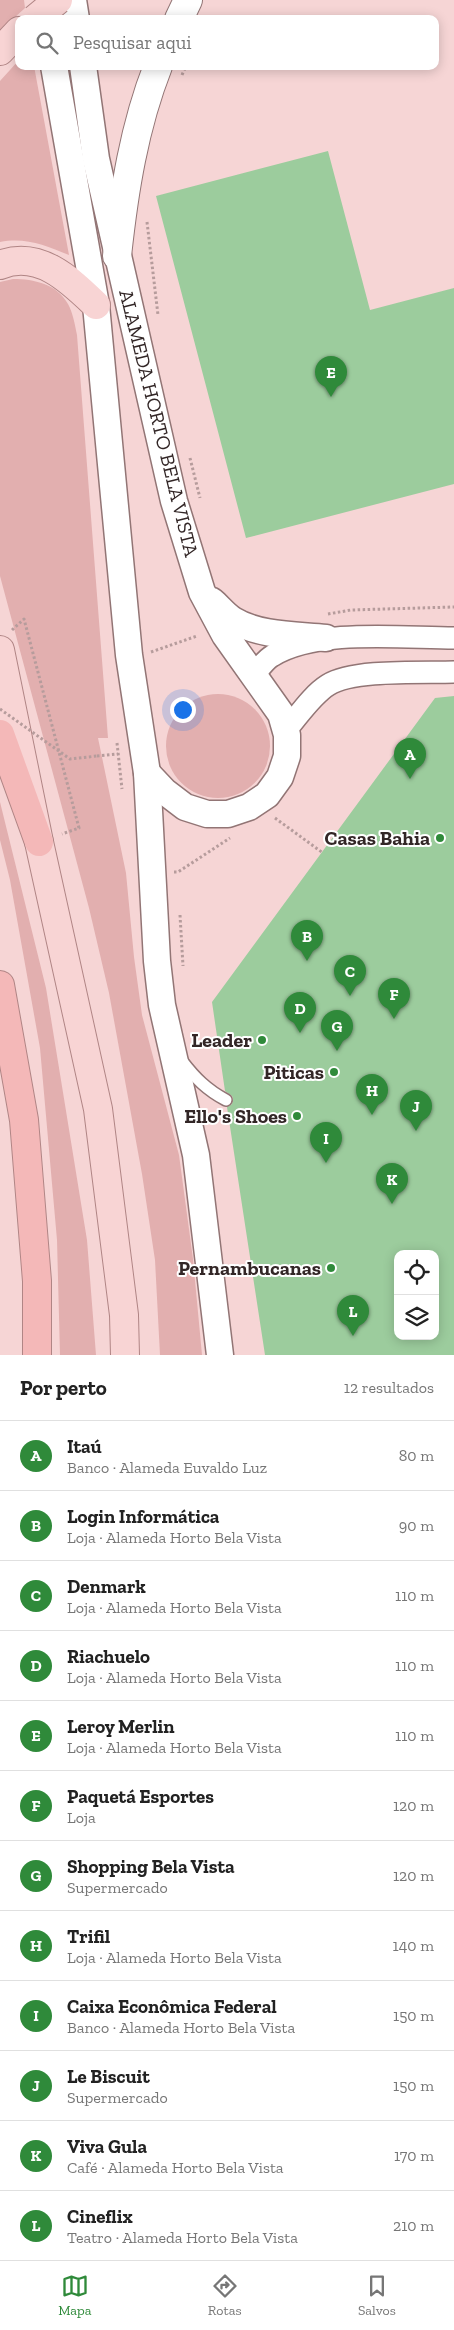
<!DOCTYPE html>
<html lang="pt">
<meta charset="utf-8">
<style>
:root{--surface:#fff;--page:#f6f6f6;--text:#222;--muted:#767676;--line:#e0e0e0;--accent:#2f8a3a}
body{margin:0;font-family:"Zilla Slab",serif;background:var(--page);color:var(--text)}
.controls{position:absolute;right:15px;bottom:15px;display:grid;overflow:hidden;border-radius:10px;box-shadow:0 2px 12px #0003}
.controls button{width:45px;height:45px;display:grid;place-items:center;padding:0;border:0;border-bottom:1px solid var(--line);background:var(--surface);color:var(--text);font:25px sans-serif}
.you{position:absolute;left:182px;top:709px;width:18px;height:18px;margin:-12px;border:4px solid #fff;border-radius:50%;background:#1a73e8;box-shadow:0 0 0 8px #1a73e833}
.badge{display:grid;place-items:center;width:32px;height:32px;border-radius:50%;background:var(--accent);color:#fff;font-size:16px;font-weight:700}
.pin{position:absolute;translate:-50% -41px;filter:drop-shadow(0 1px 2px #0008)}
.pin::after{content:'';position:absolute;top:26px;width:18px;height:15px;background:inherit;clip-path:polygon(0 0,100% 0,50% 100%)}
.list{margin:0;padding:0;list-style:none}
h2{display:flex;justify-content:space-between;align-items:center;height:65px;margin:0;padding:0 20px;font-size:21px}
h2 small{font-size:16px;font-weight:400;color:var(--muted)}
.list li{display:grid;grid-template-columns:32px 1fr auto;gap:15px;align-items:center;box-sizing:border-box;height:70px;padding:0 20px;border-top:1px solid var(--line)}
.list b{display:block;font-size:19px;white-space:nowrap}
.list p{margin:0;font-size:16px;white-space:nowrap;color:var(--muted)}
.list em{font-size:16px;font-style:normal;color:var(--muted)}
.icon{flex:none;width:28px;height:28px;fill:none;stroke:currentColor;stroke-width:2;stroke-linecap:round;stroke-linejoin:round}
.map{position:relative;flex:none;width:454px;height:1355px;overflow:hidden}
.search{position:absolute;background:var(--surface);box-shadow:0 2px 12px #0003;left:15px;right:15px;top:15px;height:55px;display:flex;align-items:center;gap:12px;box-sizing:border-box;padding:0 18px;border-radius:10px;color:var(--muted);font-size:19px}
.sheet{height:905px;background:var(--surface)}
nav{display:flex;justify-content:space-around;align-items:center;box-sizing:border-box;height:70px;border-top:1px solid var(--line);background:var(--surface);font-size:14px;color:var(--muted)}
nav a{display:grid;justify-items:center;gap:2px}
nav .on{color:var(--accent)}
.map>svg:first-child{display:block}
.green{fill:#e2afaf}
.building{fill:#9ccc9d;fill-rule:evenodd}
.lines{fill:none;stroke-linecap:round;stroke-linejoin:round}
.service-casing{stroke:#927575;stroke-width:14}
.minor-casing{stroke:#927575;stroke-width:24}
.tertiary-casing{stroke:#927575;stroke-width:29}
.secondary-casing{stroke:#927575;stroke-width:30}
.primary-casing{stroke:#b08585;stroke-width:30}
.motorway-casing{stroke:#b08585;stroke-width:30}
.path{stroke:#b69c9c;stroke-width:3;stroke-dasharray:2.5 2.5;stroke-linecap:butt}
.service{stroke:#fff;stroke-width:11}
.minor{stroke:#fff;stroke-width:21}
.tertiary{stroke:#fff;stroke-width:26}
.secondary{stroke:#fff;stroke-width:28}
.primary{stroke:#f8d4d4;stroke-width:28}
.motorway{stroke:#f4b8b8;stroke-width:28}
.primary-bridge-casing{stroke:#b08585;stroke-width:30;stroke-linecap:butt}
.path-bridge{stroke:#b69c9c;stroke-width:3;stroke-dasharray:2.5 2.5;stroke-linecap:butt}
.primary-bridge{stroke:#f8d4d4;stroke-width:28}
.poi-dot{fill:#2f8a3a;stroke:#fff;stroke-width:2}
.labels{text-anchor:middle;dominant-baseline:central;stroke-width:4;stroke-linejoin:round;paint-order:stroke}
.street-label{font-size:20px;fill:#322626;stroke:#fff}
.poi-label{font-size:20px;font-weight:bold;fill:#322626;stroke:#fff;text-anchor:end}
</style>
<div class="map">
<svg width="454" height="1355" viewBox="0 0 454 1355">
<rect width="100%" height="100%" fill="#f6d5d5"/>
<g class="green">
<polygon points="0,0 24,0 25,8 0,31"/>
<path d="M19 60V66H34L69 255C45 245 25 237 0 242V81Z"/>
<path d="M13 279C34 279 57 284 68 304 73 313 75 325 77 335L108 738H98L126 873 134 957 142 1015 179 1155 193 1259 202 1355H160L155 1260 142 1174 109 993 89 908 0 576V282Z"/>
<circle cx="218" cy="746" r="52"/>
<polygon points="0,802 46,988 87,1240 96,1355 60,1355 57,1240 40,1048 10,880 0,840"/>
</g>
<g class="building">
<polygon points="328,151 370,310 454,288 454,484 246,538 156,196"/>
<path d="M454 696V1355H265L227 1107 232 1104 233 1099 232 1096 225 1091 212 1002 435 698ZM398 1254H435V1336H398Z"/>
</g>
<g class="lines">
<g class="service-casing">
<path id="service" d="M182 1061C195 1078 207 1090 226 1100"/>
</g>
<g class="minor-casing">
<g id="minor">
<path d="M254 675C259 669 265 660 272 656 317 628 402 638 454 638"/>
<path d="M286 730C299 715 312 695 328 685 353 669 423 673 454 672"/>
</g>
</g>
<g class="tertiary-casing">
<g id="tertiary">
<polyline points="73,0 76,19"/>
<polyline points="54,66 96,305 129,655 147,773 157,961 162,1005 196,1155 220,1355"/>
<polyline points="83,66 96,159 174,501 202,592 225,635 281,714 287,735 287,756 280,777 267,795 249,807 228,814 207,814 185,807 164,791 147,773"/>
<path d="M212 601C219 607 225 615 233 620 259 636 296 635 326 638"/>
</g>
</g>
<g class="secondary-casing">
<g id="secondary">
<polyline points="179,19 188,0"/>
<path d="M117 256C124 191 134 127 158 66"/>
</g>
</g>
<g class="primary-casing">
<g id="primary">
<polyline points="0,51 19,31"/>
<path d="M0 265C39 249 71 281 96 305"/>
<polyline points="0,650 39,842 98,1109 124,1315 125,1355"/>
</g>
</g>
<g class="motorway-casing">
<g id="motorway">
<polyline points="0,734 39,842"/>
<polyline points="0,985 24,1120 37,1281 37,1355"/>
</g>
</g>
<g class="path">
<polyline points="182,75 186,66"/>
<polyline points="147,222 158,315"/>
<polyline points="190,458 200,498"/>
<polyline points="328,614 351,610 454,607"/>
<polyline points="12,630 24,619 79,828 62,834"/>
<polyline points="151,652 197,636"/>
<polyline points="117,743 122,789"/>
<polyline points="97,756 118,754"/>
<polyline points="275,818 323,853"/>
<polyline points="174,872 178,872 230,838"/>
<polyline points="180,915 183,966"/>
</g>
<use href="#service" class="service"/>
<use href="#minor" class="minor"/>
<use href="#tertiary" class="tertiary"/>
<use href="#secondary" class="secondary"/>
<use href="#primary" class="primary"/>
<use href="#motorway" class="motorway"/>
<g class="primary-bridge-casing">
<polyline id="primary-bridge" points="35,19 58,0"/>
</g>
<polyline class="path-bridge" points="0,709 70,759 97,756"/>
<use href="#primary-bridge" class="primary-bridge"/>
</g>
<g class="poi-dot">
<circle cx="440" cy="838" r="5"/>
<circle cx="262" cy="1040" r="5"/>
<circle cx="334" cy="1072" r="5"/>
<circle cx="297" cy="1116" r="5"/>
<circle cx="331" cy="1268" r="5"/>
</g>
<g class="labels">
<g class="street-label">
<text transform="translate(159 423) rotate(76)">ALAMEDA HORTO BELA VISTA</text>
</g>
<g class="poi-label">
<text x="430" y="838">Casas Bahia</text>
<text x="252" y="1040">Leader</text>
<text x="324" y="1072">Piticas</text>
<text x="287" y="1116">Ello's Shoes</text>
<text x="321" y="1268">Pernambucanas</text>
</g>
</g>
</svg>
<div class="controls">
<button><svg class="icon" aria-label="locate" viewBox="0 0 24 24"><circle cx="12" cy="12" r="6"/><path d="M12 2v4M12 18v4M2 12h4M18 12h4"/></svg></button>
<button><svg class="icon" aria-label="layers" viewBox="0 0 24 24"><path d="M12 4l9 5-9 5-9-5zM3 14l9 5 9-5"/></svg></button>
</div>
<div class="you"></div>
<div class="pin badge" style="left:410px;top:779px">A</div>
<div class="pin badge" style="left:307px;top:961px">B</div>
<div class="pin badge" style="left:350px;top:996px">C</div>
<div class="pin badge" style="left:300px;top:1033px">D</div>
<div class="pin badge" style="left:331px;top:397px">E</div>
<div class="pin badge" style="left:394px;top:1019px">F</div>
<div class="pin badge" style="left:337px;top:1051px">G</div>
<div class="pin badge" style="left:372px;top:1115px">H</div>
<div class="pin badge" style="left:326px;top:1163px">I</div>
<div class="pin badge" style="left:416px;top:1131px">J</div>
<div class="pin badge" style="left:392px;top:1204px">K</div>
<div class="pin badge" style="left:353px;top:1336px">L</div>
<div class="search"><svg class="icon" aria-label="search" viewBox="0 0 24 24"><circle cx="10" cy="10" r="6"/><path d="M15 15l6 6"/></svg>Pesquisar aqui</div>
</div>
<section class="sheet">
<h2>Por perto<small>12 resultados</small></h2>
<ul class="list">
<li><span class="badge">A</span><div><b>Itaú</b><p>Banco · Alameda Euvaldo Luz</p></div><em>80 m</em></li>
<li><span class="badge">B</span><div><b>Login Informática</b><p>Loja · Alameda Horto Bela Vista</p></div><em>90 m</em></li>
<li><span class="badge">C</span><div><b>Denmark</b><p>Loja · Alameda Horto Bela Vista</p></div><em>110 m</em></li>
<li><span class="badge">D</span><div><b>Riachuelo</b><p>Loja · Alameda Horto Bela Vista</p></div><em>110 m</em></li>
<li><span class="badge">E</span><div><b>Leroy Merlin</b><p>Loja · Alameda Horto Bela Vista</p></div><em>110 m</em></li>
<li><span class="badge">F</span><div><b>Paquetá Esportes</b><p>Loja</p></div><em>120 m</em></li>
<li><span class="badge">G</span><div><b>Shopping Bela Vista</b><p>Supermercado</p></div><em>120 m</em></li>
<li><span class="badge">H</span><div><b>Trifil</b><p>Loja · Alameda Horto Bela Vista</p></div><em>140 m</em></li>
<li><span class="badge">I</span><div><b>Caixa Econômica Federal</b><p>Banco · Alameda Horto Bela Vista</p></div><em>150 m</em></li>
<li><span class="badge">J</span><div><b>Le Biscuit</b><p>Supermercado</p></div><em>150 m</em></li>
<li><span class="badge">K</span><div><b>Viva Gula</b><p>Café · Alameda Horto Bela Vista</p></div><em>170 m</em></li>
<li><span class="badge">L</span><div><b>Cineflix</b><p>Teatro · Alameda Horto Bela Vista</p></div><em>210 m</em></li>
</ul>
</section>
<nav>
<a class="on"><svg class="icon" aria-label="map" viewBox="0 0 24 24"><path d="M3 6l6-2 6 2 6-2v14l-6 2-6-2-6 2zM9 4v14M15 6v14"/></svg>Mapa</a>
<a><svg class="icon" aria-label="directions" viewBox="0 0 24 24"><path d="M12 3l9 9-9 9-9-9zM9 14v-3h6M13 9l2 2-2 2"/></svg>Rotas</a>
<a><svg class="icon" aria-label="saved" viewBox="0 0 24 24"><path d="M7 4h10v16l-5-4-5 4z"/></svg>Salvos</a>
</nav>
